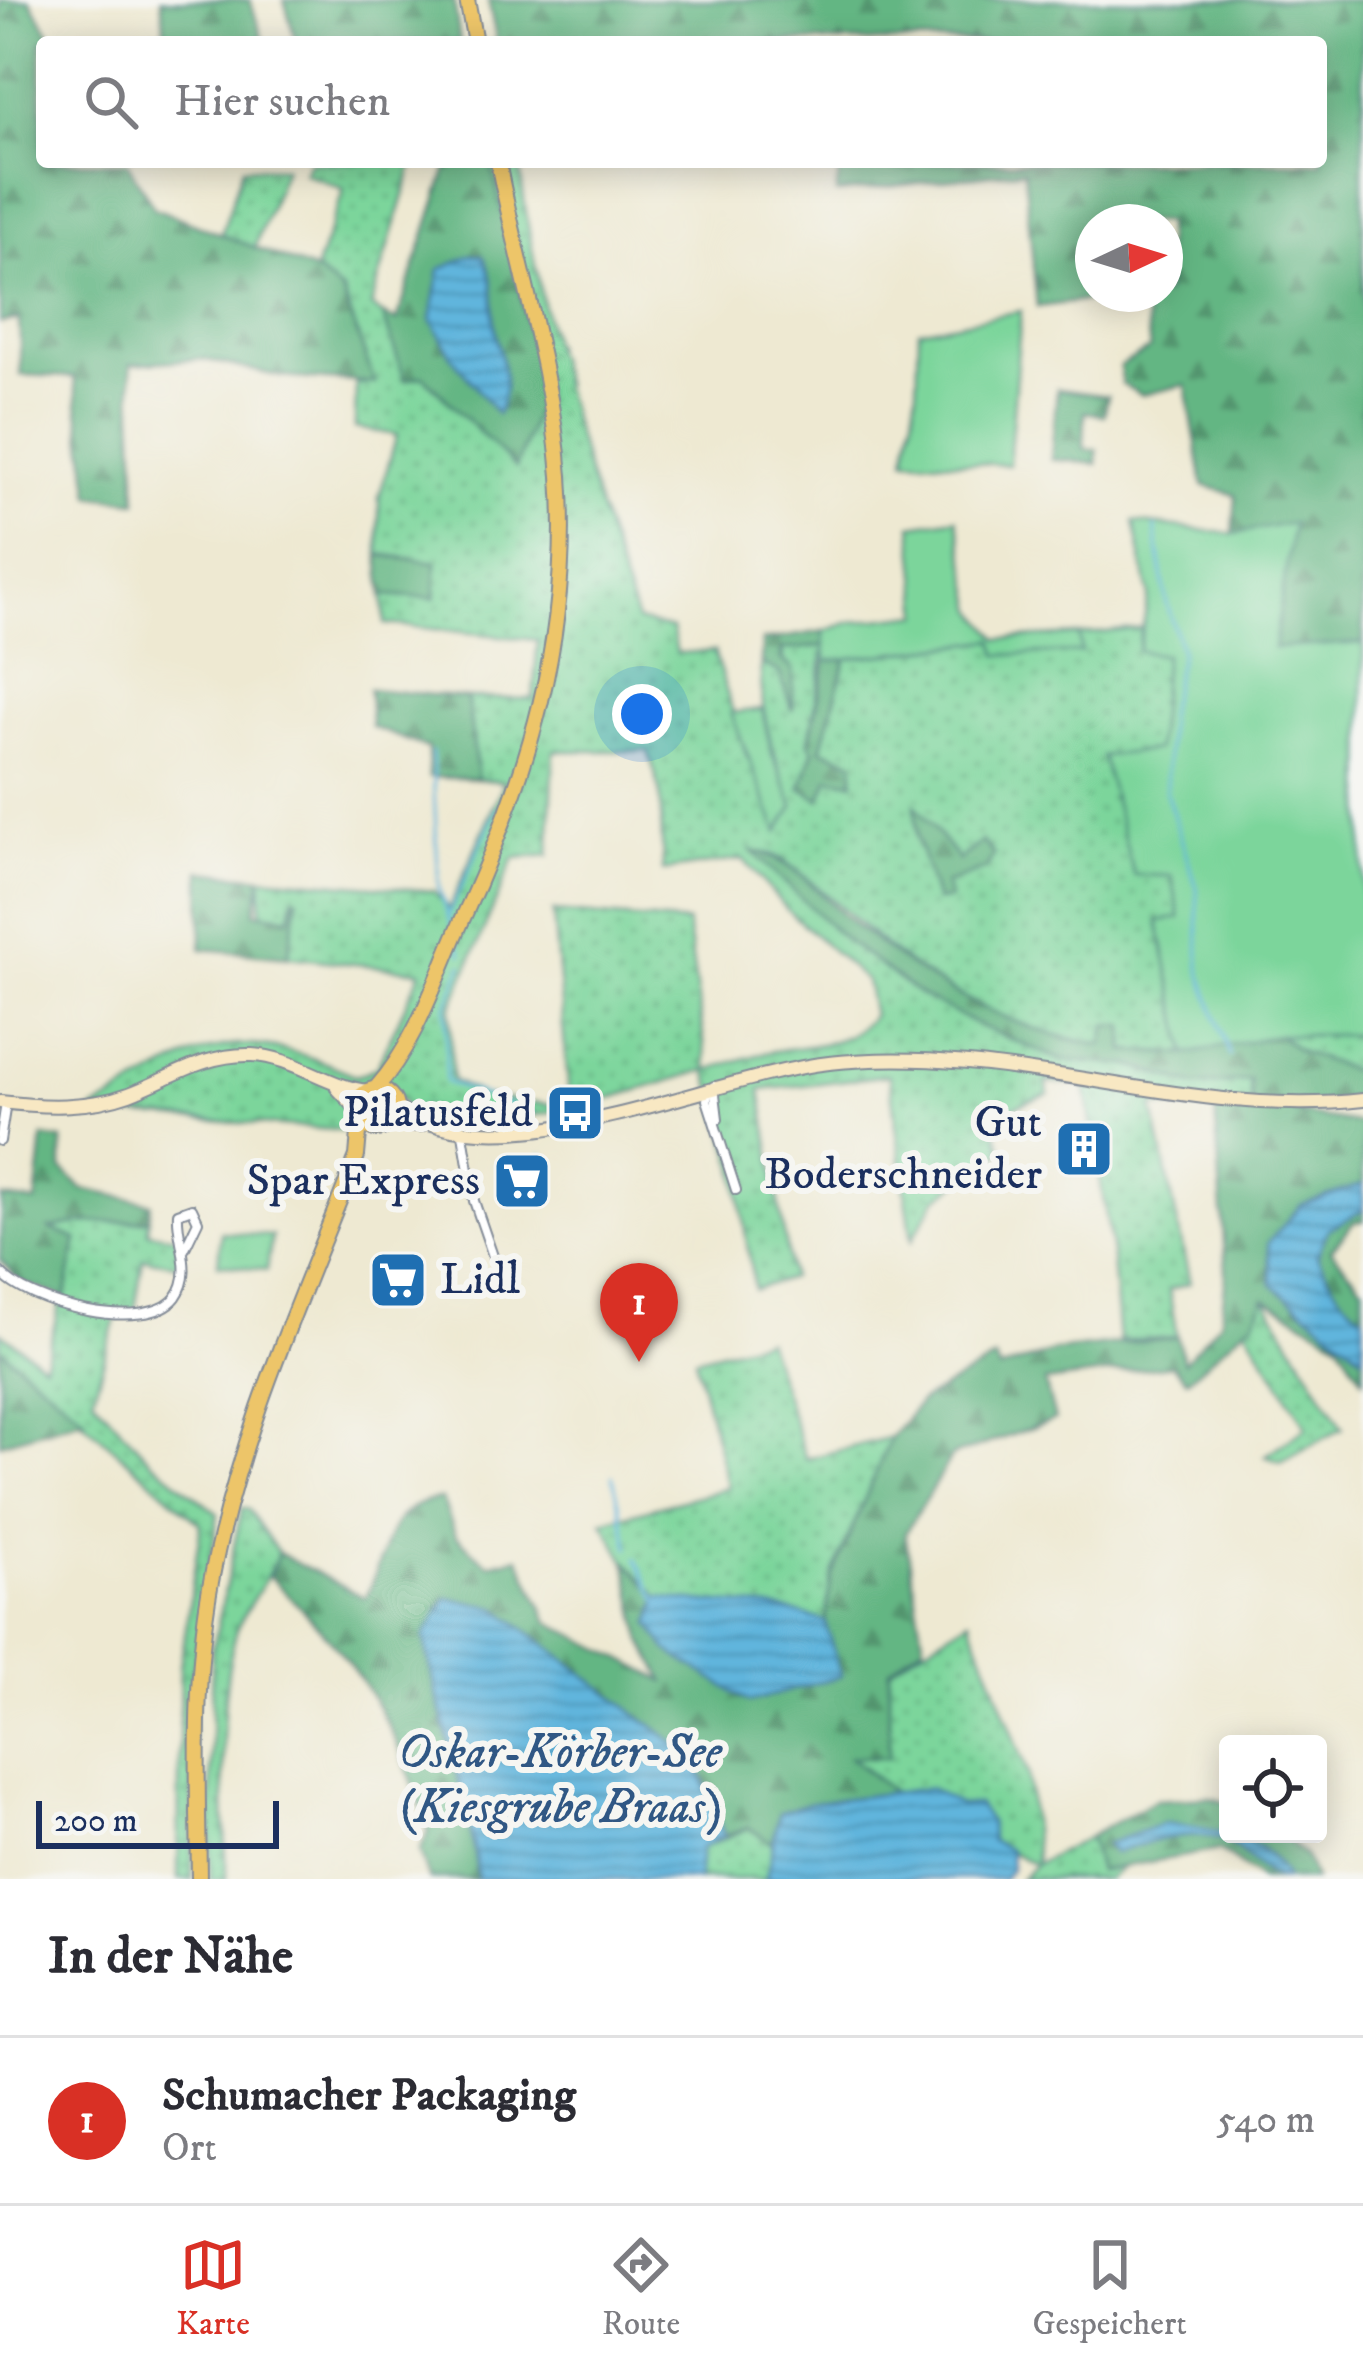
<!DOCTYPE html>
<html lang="de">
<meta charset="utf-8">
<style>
:root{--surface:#fff;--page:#f7f7f7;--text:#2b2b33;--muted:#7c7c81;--line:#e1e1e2;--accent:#d93025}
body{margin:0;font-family:"IM FELL DW Pica",serif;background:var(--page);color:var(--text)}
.controls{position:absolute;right:36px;bottom:36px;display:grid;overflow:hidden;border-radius:12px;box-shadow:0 6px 30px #0003}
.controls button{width:108px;height:108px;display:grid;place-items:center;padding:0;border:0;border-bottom:3px solid var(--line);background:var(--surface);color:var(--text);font:60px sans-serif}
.compass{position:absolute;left:1075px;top:204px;width:108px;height:108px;border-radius:50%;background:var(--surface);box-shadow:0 6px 30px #0003;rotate:86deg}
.scale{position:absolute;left:36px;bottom:30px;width:243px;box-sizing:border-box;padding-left:12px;border:6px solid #1b2f5e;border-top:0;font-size:33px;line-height:42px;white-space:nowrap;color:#1b2f5e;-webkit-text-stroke:9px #f6f6f2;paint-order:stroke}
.you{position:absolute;left:642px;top:714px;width:42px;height:42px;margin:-30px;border:9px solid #fff;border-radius:50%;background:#1a73e8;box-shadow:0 0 0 18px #1a73e833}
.badge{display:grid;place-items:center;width:78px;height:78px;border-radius:50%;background:var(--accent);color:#fff;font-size:39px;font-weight:700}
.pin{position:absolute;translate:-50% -99px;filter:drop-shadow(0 3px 6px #0008)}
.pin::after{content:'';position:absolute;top:63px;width:42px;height:36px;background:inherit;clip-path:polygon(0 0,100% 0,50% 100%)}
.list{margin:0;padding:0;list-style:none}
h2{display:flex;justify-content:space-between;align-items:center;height:156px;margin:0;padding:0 48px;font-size:51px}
h2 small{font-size:39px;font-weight:400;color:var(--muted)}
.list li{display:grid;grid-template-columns:78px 1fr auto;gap:36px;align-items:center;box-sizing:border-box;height:168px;padding:0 48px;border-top:3px solid var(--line)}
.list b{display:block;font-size:45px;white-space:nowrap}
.list p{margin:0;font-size:39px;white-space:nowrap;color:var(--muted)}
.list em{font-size:39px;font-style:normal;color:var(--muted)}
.icon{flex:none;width:66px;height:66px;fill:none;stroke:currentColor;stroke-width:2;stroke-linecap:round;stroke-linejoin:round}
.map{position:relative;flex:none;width:1363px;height:1879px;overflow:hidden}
.search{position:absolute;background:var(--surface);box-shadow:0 6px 30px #0003;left:36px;right:36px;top:36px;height:132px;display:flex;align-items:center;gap:30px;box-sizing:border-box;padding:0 42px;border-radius:12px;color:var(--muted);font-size:45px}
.sheet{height:324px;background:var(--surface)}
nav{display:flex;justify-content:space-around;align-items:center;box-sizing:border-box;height:168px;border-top:3px solid var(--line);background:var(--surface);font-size:33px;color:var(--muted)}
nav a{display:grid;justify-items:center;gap:6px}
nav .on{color:var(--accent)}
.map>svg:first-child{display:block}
.grass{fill:url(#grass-dots);stroke:#4b827c;stroke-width:3;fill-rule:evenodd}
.forest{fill:url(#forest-firs);stroke:#407270;stroke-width:3}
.green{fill:#7bd59b;stroke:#4b827c;stroke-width:3}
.water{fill:url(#water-rules);stroke:#3e729e;stroke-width:3}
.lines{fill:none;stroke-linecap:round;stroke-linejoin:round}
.stream{stroke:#60b5dd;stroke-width:3}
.street-casing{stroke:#848c98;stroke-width:12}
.secondary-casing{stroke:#848c98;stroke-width:16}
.primary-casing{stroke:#848c98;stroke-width:18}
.street{stroke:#fff;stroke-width:8}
.secondary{stroke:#f8e8c3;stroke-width:12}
.primary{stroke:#edc569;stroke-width:14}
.labels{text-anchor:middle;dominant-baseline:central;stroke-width:12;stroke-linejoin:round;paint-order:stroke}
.poi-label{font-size:45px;fill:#1b2f5e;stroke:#f6f6f2;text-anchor:end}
.water-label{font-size:48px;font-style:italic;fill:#305784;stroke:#f6f6f2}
</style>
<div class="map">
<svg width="1363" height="1879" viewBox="0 0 1363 1879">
<defs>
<pattern id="grass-dots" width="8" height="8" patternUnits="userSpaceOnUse" patternTransform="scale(3)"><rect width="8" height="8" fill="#7bd59b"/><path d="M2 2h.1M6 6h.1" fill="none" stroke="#6ab788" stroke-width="1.8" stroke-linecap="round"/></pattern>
<pattern id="forest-firs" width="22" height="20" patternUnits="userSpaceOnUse" patternTransform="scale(3)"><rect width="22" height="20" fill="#64b683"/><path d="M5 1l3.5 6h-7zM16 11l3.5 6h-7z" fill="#52946e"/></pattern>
<pattern id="water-rules" width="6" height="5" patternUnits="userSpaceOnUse" patternTransform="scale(3)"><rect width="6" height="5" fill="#60b5dd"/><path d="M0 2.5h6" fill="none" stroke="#4e94b6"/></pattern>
</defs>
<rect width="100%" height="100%" fill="#f6f6f2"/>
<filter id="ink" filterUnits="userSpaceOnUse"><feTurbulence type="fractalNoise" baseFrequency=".00833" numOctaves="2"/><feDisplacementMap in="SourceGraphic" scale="24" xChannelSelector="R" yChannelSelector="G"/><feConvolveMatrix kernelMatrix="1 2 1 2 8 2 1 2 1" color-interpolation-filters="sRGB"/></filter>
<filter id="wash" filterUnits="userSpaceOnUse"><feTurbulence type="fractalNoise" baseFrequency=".004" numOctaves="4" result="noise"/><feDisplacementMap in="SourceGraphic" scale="48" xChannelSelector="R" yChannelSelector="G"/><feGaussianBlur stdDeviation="2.7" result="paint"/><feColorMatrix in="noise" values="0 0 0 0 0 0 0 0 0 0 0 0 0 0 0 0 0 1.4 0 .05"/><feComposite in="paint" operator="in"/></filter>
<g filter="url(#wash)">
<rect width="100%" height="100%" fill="#eee9d2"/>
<g class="grass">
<path d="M309 162H414L371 306 383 315 405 379 423 376 515 467 542 393 491 162H519C538 322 584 470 637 621L672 629 677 653 714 651 747 757 794 806C774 759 759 715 761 663L779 672 792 710 782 649 825 646 809 743 814 750 801 788 828 778 853 781 821 749 846 659 995 640 1081 651 1079 635 1141 628 1138 650 1164 654 1156 751 1103 756 1172 875 1181 919 1159 922 1187 1054 1125 1051V1026L1107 1025 1103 1045C1040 1036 986 1012 932 979 876 945 833 894 780 858 772 853 762 852 754 852L845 940 920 995 984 1028 1061 1060 1128 1065 1197 1085 1250 1080 1252 1110 1153 1106 1190 1283 1169 1290 1177 1337 1119 1341 1111 1247 1085 1085 1046 1082 1049 1094 991 1115 1003 1151 936 1199 912 1240 889 1075 761 1090 791 1278 754 1289 735 1166 707 1070C634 1090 557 1120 480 1119 457 1119 428 1100 408 1109L399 1098 349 1131 90 1112C207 1046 226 1019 357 1076L377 1067 421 971 288 957 298 899 293 898 290 917 261 914 262 877 434 891 449 909 504 782 478 779 467 698 533 699 538 640 385 624 383 595 435 598V562L379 554V497L397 435 355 428 356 384 374 383 343 292 315 271 344 189 304 173ZM554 751H648L660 790 663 871 743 859 787 910 866 981 873 1015C845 1048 814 1044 775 1051 753 1055 730 1063 708 1070L687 923 553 912 570 1107 484 1096 452 1080 450 1010 514 858 549 855Z"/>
<polygon points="243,167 285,168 254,249 221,235"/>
<polygon points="1278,1035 1363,1035 1363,1074 1301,1052"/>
<path d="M149 1219 148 1232 176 1236 181 1265 143 1259 134 1315 118 1312 93 1397 149 1459 218 1514 193 1676 192 1879H178L180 1667 201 1524 0 1349V1332L44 1364 77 1240 48 1229C83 1219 114 1225 149 1219Z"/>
<polygon points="1265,1298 1343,1428 1281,1462 1265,1456 1307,1427 1246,1328"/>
<path d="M766 1339 806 1459 891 1437 831 1579 825 1622C777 1600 697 1618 659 1597 634 1583 617 1545 603 1521L728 1488 695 1358Z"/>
<path d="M242 1508 249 1510 278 1553C268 1583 243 1607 235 1636 215 1713 226 1800 226 1879H210L212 1653Z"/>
<path d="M970 1619 1028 1773 1036 1864 1089 1837 1098 1871 1124 1866 1108 1879H1021L1035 1865C1021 1856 1004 1851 991 1842 947 1811 960 1784 894 1793L849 1756 889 1669Z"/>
<polygon points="749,1828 775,1845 766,1879 698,1879 701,1848"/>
</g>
<g class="forest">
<polygon points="0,0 30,0 55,42 42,42 42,162 127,162 154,208 315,271 342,292 375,383 282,377 203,359 131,364 137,501 91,496 74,377 21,375 19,319 0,323"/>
<polygon points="161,0 250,0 264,42 166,42"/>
<polygon points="284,0 454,0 460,42 296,42"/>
<polygon points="488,0 1363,0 1363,643 1273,649 1233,534 1236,495 1203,485 1186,385 1141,395 1122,384 1120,366 1150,349 1143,294 1165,294 1165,222 1093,222 1093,294 1138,294 1037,307 1024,170 836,193 841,162 1321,162 1321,42 497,42"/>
<polygon points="449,162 491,162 542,393 516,468 423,376 405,380 383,315 397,321"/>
<polygon points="1057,389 1108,396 1104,415 1085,412 1084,448 1097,450 1097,464 1051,459"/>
<polygon points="379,555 436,562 435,598 383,595"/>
<polygon points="824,631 825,646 782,650 781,659 793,669 793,711 779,672 761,663 762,641"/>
<polygon points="846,659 821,749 854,761 853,782 829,778 820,799 801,788 814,750 809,743 826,661"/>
<polygon points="369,689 467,698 478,779 429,777 428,748 371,727"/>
<polygon points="915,805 959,860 982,841 994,855 986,869 945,884 950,899 936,901 917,838"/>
<path d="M752 851C794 858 822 898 855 925 927 983 1010 1032 1102 1045L1107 1025 1125 1026V1051L1187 1054 1278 1035 1301 1052 1363 1074V1096L1292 1112 1363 1124V1184L1302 1205 1272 1284 1363 1356V1379L1338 1341 1265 1298 1255 1319 1187 1380 1172 1365 1045 1382 1055 1420 952 1456 905 1533 924 1644 889 1669V1758L850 1757 894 1793 809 1803 779 1813 775 1845 749 1828 724 1836 696 1758 424 1637C440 1719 468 1797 478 1879H429L420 1851 429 1832C393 1713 358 1663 270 1577L278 1553 365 1598C389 1552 383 1504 442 1499L456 1536 488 1564 519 1557 549 1622 665 1681 642 1640 626 1561 659 1597 650 1624 749 1701 840 1676 825 1622 831 1579 891 1437 921 1401 995 1359 999 1370 1055 1351 1177 1337 1184 1362 1221 1320 1226 1273 1215 1107 1252 1109 1250 1080 1197 1086 1128 1065 1061 1060 984 1028 920 995 845 940Z"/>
<polygon points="201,871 262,877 255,912 290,917 294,897 298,898 288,957 202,949"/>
<path d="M43 1137 62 1140V1169L82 1189 151 1203 149 1219C114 1225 84 1219 50 1229L77 1239 65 1298 20 1282 0 1259 2 1198 36 1202Z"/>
<polygon points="1363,1210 1363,1221 1354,1222 1331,1250 1363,1286 1363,1316 1339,1294 1317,1256 1328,1229"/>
<polygon points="0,1349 85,1418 0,1443"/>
<polygon points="1209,1797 1228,1803 1228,1834 1280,1834 1305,1856 1314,1879 1261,1879 1219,1850 1098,1871 1089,1837 1155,1800"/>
</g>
<g class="green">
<polygon points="1021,311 1009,465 906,459 917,391 919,330"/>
<polygon points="957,518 976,610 999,639 1079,635 1081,652 998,655 994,640 826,661 824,631 851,622 921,614 912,525"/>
<polygon points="1134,522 1233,534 1293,523 1274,648 1363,643 1363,1035 1278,1035 1187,1054 1158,921 1180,918 1172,876 1134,875 1102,756 1156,750 1164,655 1138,651 1149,595"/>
<polygon points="762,709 772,754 794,806 778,832 731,713"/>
<polygon points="221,1232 272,1236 267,1270 218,1264"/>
</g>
<g class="water">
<path d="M471 255 483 256C496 282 492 294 494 321 497 355 514 380 497 414L452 357 431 319 440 269Z"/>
<polygon points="1363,1184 1363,1210 1328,1229 1317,1256 1339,1294 1363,1316 1363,1356 1272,1284 1268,1243 1301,1205"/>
<path d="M659 1597C710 1606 782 1602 825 1622L841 1676 749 1702 668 1651 650 1624Z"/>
<path d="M447 1598 496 1607 696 1759 724 1836 701 1848 698 1879H478C468 1797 440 1718 424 1637Z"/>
<polygon points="930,1788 959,1805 977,1804 990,1823 991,1841 1010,1850 1011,1870 1003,1879 766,1879 779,1813 809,1803"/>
<path d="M1165 1823C1207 1829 1266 1833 1286 1879 1264 1879 1244 1847 1221 1839 1186 1828 1146 1843 1114 1853L1106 1844Z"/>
</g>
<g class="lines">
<g class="stream">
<polyline points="1155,527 1166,600 1181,651 1168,710 1166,792 1197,888 1200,970 1230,1056"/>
<polyline points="432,752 439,889 452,928"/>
<polyline points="448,916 497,808"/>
<polyline points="457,943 462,954"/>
<polyline points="463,964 446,1007 446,1082 532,1113"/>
<polyline points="542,1154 545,1198"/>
<polyline points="613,1476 629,1548"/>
<polyline points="636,1558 658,1602"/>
</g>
</g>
</g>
<g filter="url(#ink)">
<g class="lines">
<g class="street-casing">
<g id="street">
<polyline points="714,1086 718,1119"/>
<polyline points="709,1089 707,1100 736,1190"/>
<polyline points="463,1134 474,1201 505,1291"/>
<polyline points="0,1141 6,1103"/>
<path d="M0 1272C26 1304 147 1335 176 1297 195 1271 176 1240 178 1213L192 1208 198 1221 184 1250"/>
</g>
</g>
<g class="secondary-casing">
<g id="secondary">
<polyline points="337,1088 356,1108"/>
<path d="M0 1102C43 1107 88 1109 129 1094 171 1078 206 1053 252 1055 294 1057 326 1086 367 1091"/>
<path d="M397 1108C504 1178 706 1077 829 1063 1012 1042 1184 1120 1363 1100"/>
<polyline points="390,1124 421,1125"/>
</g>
</g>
<g class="primary-casing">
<g id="primary">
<polyline points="467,0 475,42"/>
<path d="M376 1088C417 1043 438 973 463 918 528 776 572 635 560 476 552 371 518 266 498 162"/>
<circle cx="376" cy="1109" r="20"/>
<path d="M199 1879C198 1782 193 1683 210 1587 237 1438 302 1296 357 1156L360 1121"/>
</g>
</g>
<use href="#street" class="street"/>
<use href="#secondary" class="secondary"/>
<use href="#primary" class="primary"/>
</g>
</g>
<defs>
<g id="bus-square" transform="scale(3)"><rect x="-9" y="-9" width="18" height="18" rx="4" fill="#1f6fb2" stroke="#f6f6f2"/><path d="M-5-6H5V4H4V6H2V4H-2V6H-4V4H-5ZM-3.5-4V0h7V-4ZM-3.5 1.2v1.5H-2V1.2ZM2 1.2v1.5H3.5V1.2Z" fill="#fff"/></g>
<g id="building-square" transform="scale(3)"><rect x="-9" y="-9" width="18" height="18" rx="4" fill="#1f6fb2" stroke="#f6f6f2"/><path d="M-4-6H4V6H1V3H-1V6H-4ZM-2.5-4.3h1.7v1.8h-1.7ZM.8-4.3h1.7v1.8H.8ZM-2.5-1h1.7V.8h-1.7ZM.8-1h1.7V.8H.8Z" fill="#fff"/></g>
<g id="supermarket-square" transform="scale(3)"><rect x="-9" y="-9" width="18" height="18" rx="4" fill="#1f6fb2" stroke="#f6f6f2"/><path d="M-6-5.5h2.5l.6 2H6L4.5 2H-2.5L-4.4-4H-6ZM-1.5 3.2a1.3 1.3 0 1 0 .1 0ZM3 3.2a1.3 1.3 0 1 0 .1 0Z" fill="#fff"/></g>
</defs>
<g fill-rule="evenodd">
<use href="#bus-square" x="575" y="1113"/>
<use href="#building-square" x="1084" y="1149"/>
<use href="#supermarket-square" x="522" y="1181"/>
<use href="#supermarket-square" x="398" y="1280"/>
</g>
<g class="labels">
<g class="poi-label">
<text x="533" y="1113">Pilatusfeld</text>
<text x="1042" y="1123">Gut<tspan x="1042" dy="52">Boderschneider</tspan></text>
<text x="480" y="1181">Spar Express</text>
<text x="440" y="1280" text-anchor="start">Lidl</text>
</g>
<g class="water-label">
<text x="560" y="1753">Oskar-Körber-See<tspan x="560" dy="55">(Kiesgrube Braas)</tspan></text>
</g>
</g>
</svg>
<div class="controls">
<button><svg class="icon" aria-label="locate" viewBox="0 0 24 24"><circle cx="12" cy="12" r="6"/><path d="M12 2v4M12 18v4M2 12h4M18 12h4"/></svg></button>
</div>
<svg class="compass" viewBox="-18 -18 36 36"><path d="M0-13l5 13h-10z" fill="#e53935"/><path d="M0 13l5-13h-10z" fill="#7c7c81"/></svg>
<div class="scale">200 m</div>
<div class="you"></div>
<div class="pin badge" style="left:639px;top:1362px">1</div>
<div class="search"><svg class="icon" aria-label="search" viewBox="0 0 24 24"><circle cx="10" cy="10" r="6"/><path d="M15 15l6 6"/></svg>Hier suchen</div>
</div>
<section class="sheet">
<h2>In der Nähe<small></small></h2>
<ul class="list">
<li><span class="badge">1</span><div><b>Schumacher Packaging</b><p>Ort</p></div><em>540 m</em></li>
</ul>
</section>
<nav>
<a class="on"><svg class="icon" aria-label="map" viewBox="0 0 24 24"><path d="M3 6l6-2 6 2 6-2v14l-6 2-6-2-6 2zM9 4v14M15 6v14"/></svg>Karte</a>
<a><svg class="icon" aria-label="directions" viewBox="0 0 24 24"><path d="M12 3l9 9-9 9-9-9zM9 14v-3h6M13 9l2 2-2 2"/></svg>Route</a>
<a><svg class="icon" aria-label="saved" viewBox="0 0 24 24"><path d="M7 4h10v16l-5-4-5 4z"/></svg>Gespeichert</a>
</nav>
